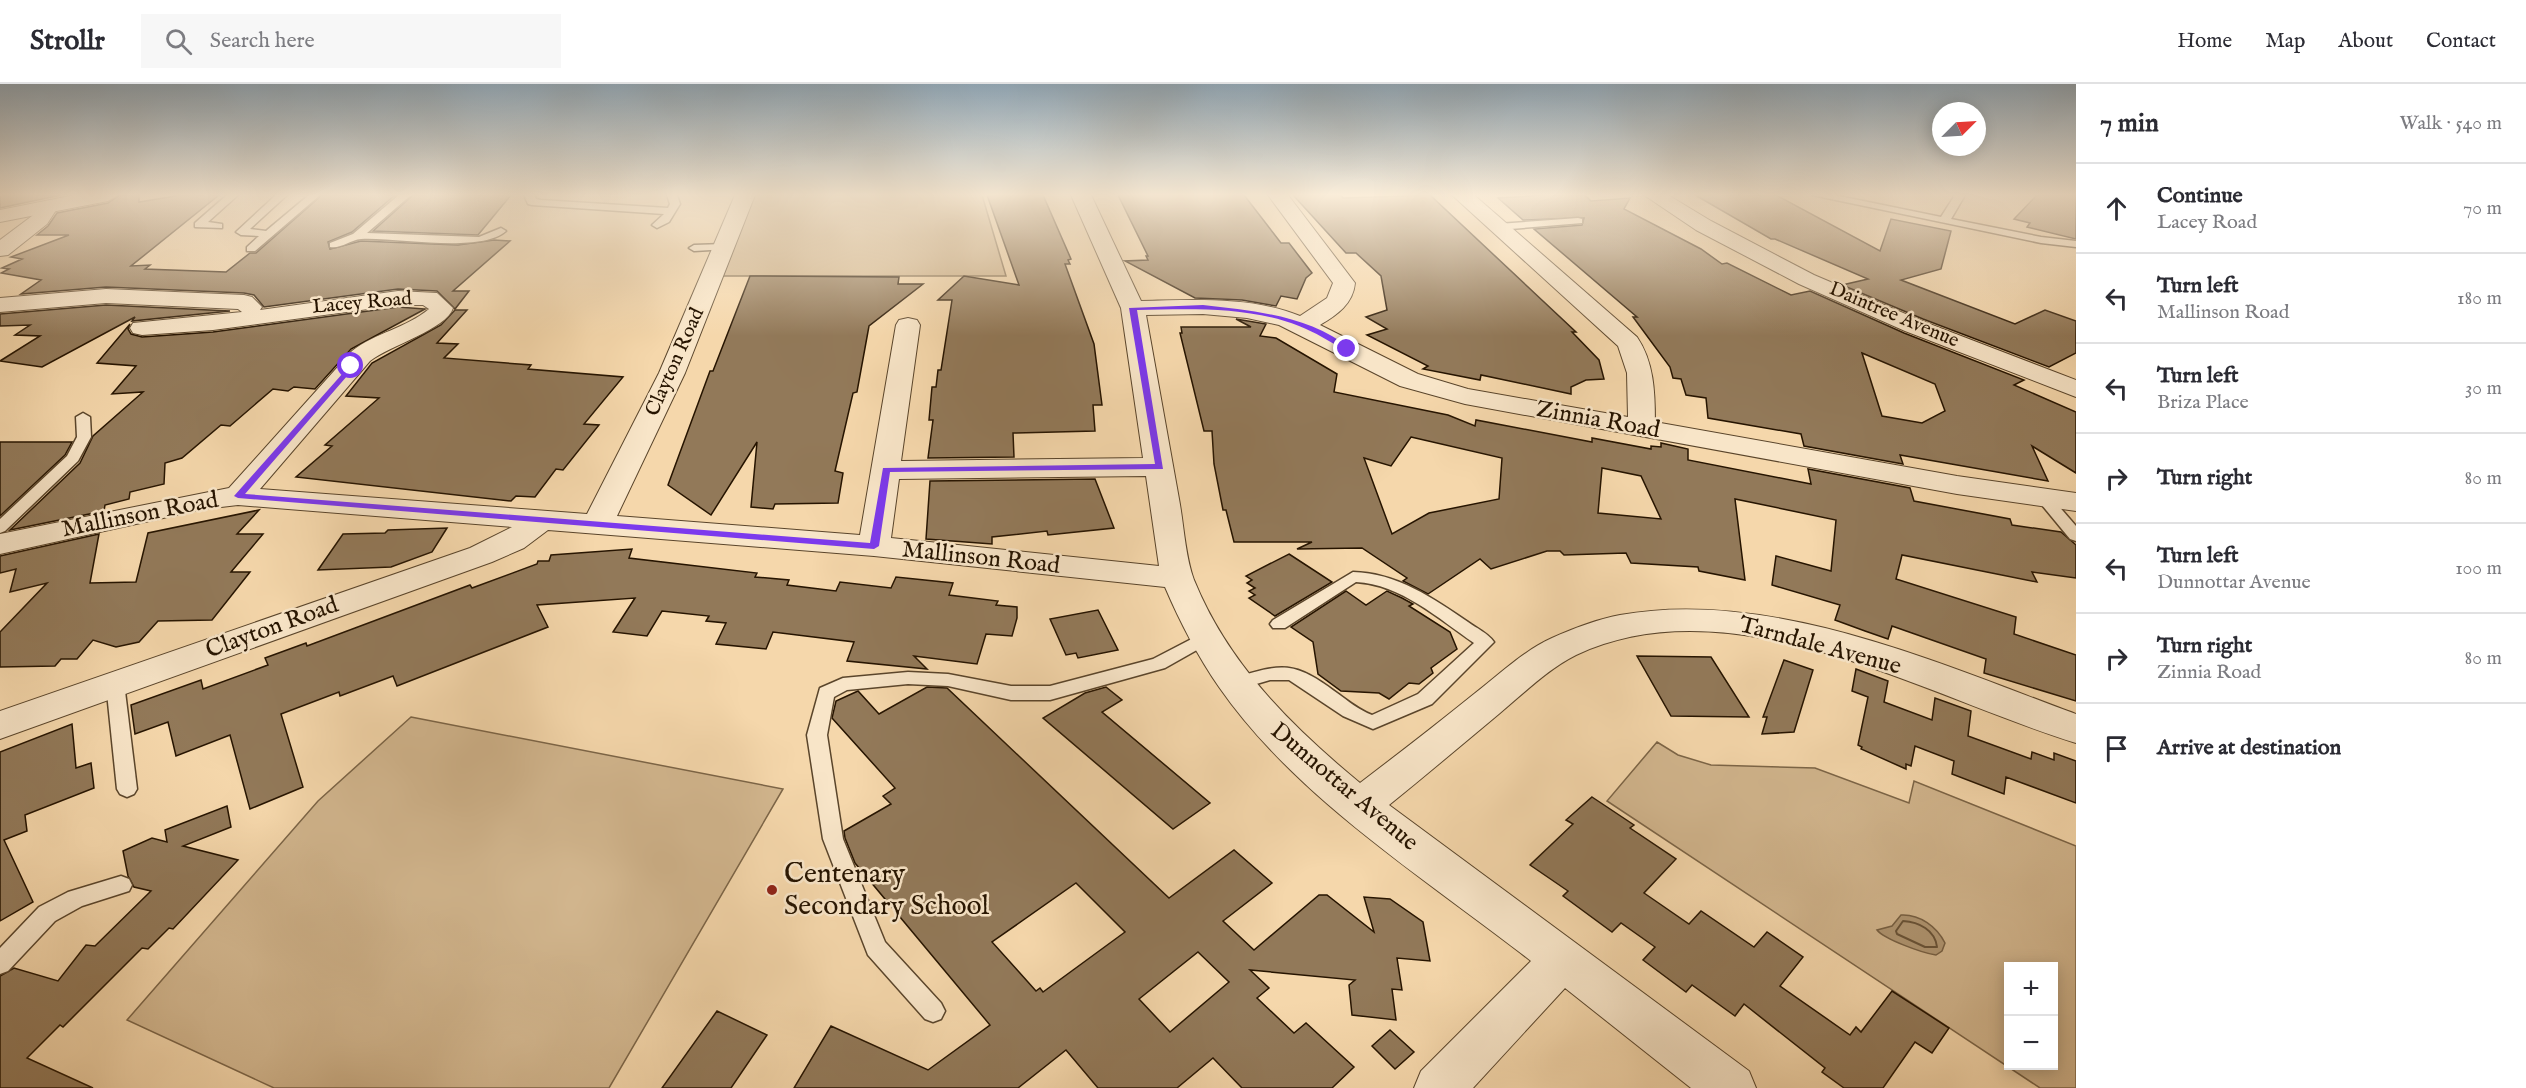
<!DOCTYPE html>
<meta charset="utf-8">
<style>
:root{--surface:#fff;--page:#f7f7f7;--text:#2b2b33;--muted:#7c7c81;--line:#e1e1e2}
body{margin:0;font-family:"IM FELL English",serif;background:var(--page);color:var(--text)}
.controls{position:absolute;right:18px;bottom:18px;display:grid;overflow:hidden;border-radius:0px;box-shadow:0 3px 15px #0003}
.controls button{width:54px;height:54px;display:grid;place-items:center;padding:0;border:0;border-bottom:2px solid var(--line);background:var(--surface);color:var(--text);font:30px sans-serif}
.compass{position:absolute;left:1932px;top:18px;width:54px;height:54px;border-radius:50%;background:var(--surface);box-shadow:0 3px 15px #0003;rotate:66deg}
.stop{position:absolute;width:18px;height:18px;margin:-14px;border:4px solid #7c3aed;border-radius:50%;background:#fff}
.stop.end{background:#7c3aed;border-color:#fff;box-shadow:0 2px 6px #0008}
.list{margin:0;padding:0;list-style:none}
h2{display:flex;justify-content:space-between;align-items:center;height:78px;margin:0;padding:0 24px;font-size:26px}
h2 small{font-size:20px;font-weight:400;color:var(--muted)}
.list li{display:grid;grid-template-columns:39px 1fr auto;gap:18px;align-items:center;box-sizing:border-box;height:90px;padding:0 24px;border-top:2px solid var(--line)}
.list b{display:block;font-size:22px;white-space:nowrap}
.list p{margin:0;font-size:20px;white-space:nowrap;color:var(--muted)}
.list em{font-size:20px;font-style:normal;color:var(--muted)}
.icon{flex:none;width:33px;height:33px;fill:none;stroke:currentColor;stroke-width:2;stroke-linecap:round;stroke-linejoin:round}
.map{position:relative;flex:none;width:2076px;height:1004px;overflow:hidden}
header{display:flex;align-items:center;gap:36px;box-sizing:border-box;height:84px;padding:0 30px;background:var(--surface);border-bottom:2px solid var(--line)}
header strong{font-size:28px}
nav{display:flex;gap:33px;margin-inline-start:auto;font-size:21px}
.search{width:420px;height:54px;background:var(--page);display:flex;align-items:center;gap:15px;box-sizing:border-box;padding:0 21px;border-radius:0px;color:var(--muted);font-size:22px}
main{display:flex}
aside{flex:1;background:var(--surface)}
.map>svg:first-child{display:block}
.green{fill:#d2b68e;stroke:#7c6547;stroke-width:1.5;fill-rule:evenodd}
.water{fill:#af9571;stroke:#786144;stroke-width:1.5}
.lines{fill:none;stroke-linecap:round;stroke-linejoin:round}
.shore{stroke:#6a5438;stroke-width:2}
.building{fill:#927959;stroke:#261400;stroke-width:1.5;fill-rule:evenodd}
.service-casing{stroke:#5a452b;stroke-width:3}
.minor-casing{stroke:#5a452b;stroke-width:2}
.tertiary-casing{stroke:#5a452b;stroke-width:2}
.service{fill:#f8e5c8;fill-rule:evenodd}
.minor{fill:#f8e5c8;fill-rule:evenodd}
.tertiary{fill:#f8e5c8;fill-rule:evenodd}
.route{fill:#7c3aed}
.poi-dot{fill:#8f2418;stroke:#f8e5c8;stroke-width:2}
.labels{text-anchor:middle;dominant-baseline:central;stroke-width:5;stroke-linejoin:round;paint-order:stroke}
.far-street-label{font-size:20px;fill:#261400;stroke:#f8e5c8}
.street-label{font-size:24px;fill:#261400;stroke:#f8e5c8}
.near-poi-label{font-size:28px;fill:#261400;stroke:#f8e5c8;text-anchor:start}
</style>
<header>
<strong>Strollr</strong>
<div class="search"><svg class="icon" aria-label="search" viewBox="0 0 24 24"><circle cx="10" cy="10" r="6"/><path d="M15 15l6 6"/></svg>Search here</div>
<nav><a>Home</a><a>Map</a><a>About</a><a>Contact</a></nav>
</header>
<main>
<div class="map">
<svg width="2076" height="1004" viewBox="0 0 2076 1004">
<rect width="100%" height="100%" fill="#f5d7ab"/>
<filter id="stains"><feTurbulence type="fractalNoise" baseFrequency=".00333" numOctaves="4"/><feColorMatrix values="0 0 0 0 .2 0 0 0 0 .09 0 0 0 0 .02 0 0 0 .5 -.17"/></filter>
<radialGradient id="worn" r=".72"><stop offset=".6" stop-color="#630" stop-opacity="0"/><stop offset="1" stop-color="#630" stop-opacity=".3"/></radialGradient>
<g class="green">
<polygon points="749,111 982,111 1006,192 719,192"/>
<polygon points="411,633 783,705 609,1004 274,1004 127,936 318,717"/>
<path d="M1657 658 1678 671 1711 681 1815 684 1909 719 1914 697 2076 762V1004H2040L1607 717ZM2008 882H2054V982H2008Z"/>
</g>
<path class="water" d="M1901 831C1920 830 1937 843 1945 859L1942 867 1936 871C1922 869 1884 855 1877 846L1892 842Z"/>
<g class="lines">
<path class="shore" d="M1903 837C1919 838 1935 846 1937 863H1925L1897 850 1896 847Z"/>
</g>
<g class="building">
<polygon points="0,111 61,111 0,124"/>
<polygon points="120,111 139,111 139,118 181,111 219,111 131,182 150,181 145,185 226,188 250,169 256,169 322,111 395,111 352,148 328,158 330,165 361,157 458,161 494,156 510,157 453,207 469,207 455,225 437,207 398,205 264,223 254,211 244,209 106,203 21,210 41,196 1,189 9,185 2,184 22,175 11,173 69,151 37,151 48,142 57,129 108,119"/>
<polygon points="413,111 511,111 478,151 373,147"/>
<polygon points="987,111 1043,111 1071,175 1068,176 1070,180 1065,180 1094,260 1102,321 1093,321 1095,347 1013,349 1014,373 928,374 933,336 929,336 932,303 936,303 938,286 941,286 952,216 938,216 964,192 1019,201"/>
<polygon points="1118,111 1244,111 1281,159 1289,159 1312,189 1306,194 1297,215 1281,212 1276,222 1242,216 1195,214 1125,177 1148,176 1146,172 1148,172"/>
<polygon points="1293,111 1341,111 1343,114 1430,111 1576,248 1572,248 1599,276 1604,295 1586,296 1571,303 1571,310 1481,291 1480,296 1423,285 1428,282 1367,251 1387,245 1366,233 1387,226 1381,192 1356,169 1346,169"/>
<path d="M1545 111H1585L1591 117 1630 114 1624 125 1701 165 1722 180 1727 179 1791 211 1810 207 1904 249 2024 296 2014 301 2076 328V389L2032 362 2048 397 1900 371 1903 380 1804 362 1801 350 1708 334 1706 314 1686 311 1681 295 1673 294 1670 283 1633 233H1637L1534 145 1582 141 1584 134 1523 136 1498 114ZM1862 269 1935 300 1945 327 1922 339 1882 332Z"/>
<polygon points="1695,111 1776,111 1880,167 1891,135 1951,147 1941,185 1901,196 2015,240 2045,226 2076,237 2076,269 2049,283 1923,235 1842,201 1868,195 1775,155 1771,155"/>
<polygon points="2037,111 2076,111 2076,155 2027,143 2030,139 2014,135"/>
<polygon points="750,192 899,193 898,200 923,200 869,242 857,308 853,309 835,387 843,389 838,419 775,420 773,425 751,423 757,358 711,431 668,401 710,287 713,287"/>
<polygon points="106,221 230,227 132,237 135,233 42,283 0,277 40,252 15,251 30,241 0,242 0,230"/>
<polygon points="398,223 425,225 351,265 315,305 294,303 288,307 273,305 230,342 221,341 182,374 165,379 164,400 130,408 129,415 105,421 104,427 10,446 80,379 93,352 143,308 112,310 136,282 97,279 130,240 128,245 131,250 142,253 213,248"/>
<polygon points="455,226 467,226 437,259 458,260 444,274 531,281 528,285 623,293 584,340 599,341 563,386 556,385 535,413 516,412 511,417 296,393 332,362 325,361 379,314 346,312 372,279 441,241"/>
<path d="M1236 235 1266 240 1260 252 1276 254 1337 290 1334 308 1448 331 1475 342 1476 336 1592 358V354L1651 365V362L1661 363V359L1688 365V376L1811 400 1808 385 1910 404 1914 417 2010 435 2012 441 2061 448 2076 461V494L2032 488 2037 498 1902 471 1896 495 2016 533 2014 550 2076 571V617L1984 589 1986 575 1892 542 1888 555 1865 547 1835 536 1840 521 1772 501 1776 472 1831 487 1836 436 1735 415 1745 496 1699 487 1698 483 1631 479 1626 469 1564 471 1560 467H1547L1491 485 1480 475 1428 510 1403 497 1407 494 1362 464 1297 465 1312 458H1234L1226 426H1223L1214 380 1212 347H1204L1180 249H1182L1181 243H1251ZM1411 353 1502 374 1499 415 1429 429 1392 450 1364 374 1391 382ZM1602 384 1641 392 1661 435 1598 429Z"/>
<polygon points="0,358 72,358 65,371 0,432"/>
<polygon points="1095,395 1114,444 1048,451 1047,447 992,453 992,460 926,455 930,397"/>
<polygon points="259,426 237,450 263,450 231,488 250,488 212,536 158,537 139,558 116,563 93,556 77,575 61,575 55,582 0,583 0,548 47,499 10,508 16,485 0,489 0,472 99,450 90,499 136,498 148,449"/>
<polygon points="447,444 432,468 391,483 318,486 343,450 385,449 388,446"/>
<polygon points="632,465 629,474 757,489 755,493 789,496 787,501 836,507 840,498 891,504 896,493 953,499 949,511 998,517 996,521 1017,523 1017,534 1012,552 986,550 977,580 914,572 927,585 847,577 854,558 773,548 766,565 716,560 726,539 706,537 709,532 662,527 647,552 613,548 635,514 537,521 548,543 397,602 393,592 340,612 339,608 281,630 303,703 250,725 230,651 176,672 168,638 135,650 131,621 201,596 203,605 268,581 265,574 306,559 307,562 470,501 472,504 537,480 538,477 549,477 551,471"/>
<polygon points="1289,470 1332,498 1275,532 1249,514 1255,511 1249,507 1255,504 1247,499 1252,496 1246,492"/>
<polygon points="1346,507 1366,521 1387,507 1402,514 1413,520 1409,522 1450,548 1457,565 1431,584 1433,589 1419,600 1409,599 1389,615 1379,609 1341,607 1318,590 1313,558 1291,543"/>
<polygon points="1098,526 1118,566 1078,574 1076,569 1066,571 1050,535"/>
<polygon points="1637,572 1711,573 1749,633 1671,632"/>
<polygon points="1784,576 1813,586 1794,648 1762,650 1767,633 1763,633"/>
<polygon points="1856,585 1888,597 1884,618 1932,636 1935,614 1971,627 1968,652 2031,675 2032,668 2054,676 2054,669 2076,677 2076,719 2006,693 2004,710 1952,690 1954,677 1915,662 1911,682 1906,680 1906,685 1861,665 1862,663 1858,661 1868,613 1852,607"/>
<path d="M927 603 947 604 1169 814 1234 766 1272 799 1223 837 1254 866 1319 811H1327L1374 848 1364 813 1390 815 1423 838 1430 877 1397 874 1402 906 1392 905 1396 936 1352 931 1349 901 1355 896 1250 886 1269 904 1257 914 1294 949 1306 939 1354 983 1332 1004H1242L1213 974 1177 1004H1098L1066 966 1018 1004H794L831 942 928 986 990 941 855 779 845 754 844 747 891 720 883 712 895 704 832 634 836 617 858 607 879 630ZM1076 799 1125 848 1043 908 1040 904 1036 907 992 858ZM1198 868 1229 898 1170 948 1139 915Z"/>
<polygon points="1106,603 1122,616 1102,628 1210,719 1173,745 1043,634 1085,609"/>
<polygon points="72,640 76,684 91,679 94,704 25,731 27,747 4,756 33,818 0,837 0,668"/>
<polygon points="1592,713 1634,741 1630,744 1676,775 1644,809 1689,840 1701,827 1754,863 1767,848 1803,873 1780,902 1850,951 1856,943 1861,948 1892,907 1949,944 1932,969 1915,958 1883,1004 1844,1004 1822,988 1825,984 1744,920 1735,932 1692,901 1686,908 1643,876 1655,863 1621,839 1612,848 1563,812 1568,807 1530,781 1573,740 1566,736"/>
<polygon points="227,722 231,743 183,762 238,776 173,845 169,844 148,865 142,864 63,943 60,941 27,974 93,1004 0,1004 0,892 14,884 58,897 86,861 95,862 151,807 134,803 128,792 123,767 152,754 167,758 165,746"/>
<polygon points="717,927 767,951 731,1004 662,1004"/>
<polygon points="1390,946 1414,968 1395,985 1372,962"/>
</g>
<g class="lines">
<g class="service-casing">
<g id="service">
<polygon points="227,111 238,111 208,138 222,140 222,144 195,143 195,139"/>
<polygon points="276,111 287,111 250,145 266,147 309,111 320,111 255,167 247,167 247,163 259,152 241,151 236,148"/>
<path d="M399 111H411L367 149 479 153 501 144 506 147C480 170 397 153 361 155 350 156 341 165 330 163V159L353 150Z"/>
<polygon points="524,111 534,111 536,115 541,116 668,124 670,120 667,111 677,111 680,120 669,138 657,144 652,141 664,130 532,121 528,120"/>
<polygon points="1812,111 1834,111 1941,133 1955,111 1965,111 1951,135 2041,153 2076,157 2076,163 2041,159"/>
<polygon points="1578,134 1582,135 1582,139 1498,146 1493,143 1498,140"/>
<polygon points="724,160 728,161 728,165 694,167 689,164 694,161"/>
<polygon points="83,329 90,333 91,353 78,377 5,447 0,449 0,435 67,372 77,353 76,333"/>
<polygon points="2045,410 2050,412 2076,442 2076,457 2070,455 2037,415"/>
<path d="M1353 488C1397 489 1433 514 1468 538 1476 544 1488 549 1494 558L1432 620 1373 645 1343 632 1289 596H1270L1236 606 1230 605 1227 600 1230 595C1281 580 1292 575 1337 609 1348 617 1359 626 1372 631L1418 610 1474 559C1439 535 1400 500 1356 498L1285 544H1273L1270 540 1273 536Z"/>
<polygon points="1205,548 1214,554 1211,558 1165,584 1050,616 1011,616 948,602 908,600 847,606 834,613 827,651 843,755 885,858 941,919 945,927 941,935 933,938 925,935 868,871 823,755 807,651 820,604 843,594 908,588 948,590 1011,602 1050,602 1153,575"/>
<polygon points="115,593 121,594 124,599 137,705 134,710 127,713 120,710 117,705 106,599 109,594"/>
<polygon points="121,792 129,795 132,801 129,807 82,822 55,837 8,887 0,890 0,864 39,823 68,808"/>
</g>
</g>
<g class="minor-casing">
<g id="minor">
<path d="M735 111H755L685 289 617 432 860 451 896 241 899 236 908 234 917 236 920 241 901 377 1143 374 1121 224 1071 111H1091L1141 217C1192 216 1252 212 1300 232L1327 214 1333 199 1268 111H1288L1355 199C1353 220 1337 231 1320 241L1418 290 1468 305 1628 333 1627 289 1618 262 1452 111H1474L1637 253C1654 278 1655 308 1655 338L1957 392 2076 409V427L1957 410 1465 320 1400 302 1279 241 1247 234 1203 230 1146 231C1157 292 1168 354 1179 415 1184 441 1185 472 1194 496 1228 580 1292 643 1360 699 1398 670 1437 640 1474 610 1499 591 1523 567 1552 554 1572 545 1598 535 1620 531 1770 504 1938 579 2076 630V659C1926 613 1733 497 1576 571 1548 585 1524 609 1500 629 1463 660 1426 691 1389 721L1749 987 1756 1004H1691L1565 904 1473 1004H1414L1421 987 1531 877C1426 795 1296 714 1219 603 1197 571 1180 538 1165 503L874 472 548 446 524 464 492 478 0 655V627L470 464 512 443 238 421 204 425 0 470V450L229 404 352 267C375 249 406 244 429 225L423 221H398L213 246 142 251 133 249 130 244 133 239 242 228 238 225 106 219 0 228V214L106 205 244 211 252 213 262 223 260 226 398 207 437 209 453 224C447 245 389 262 370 277L260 405 587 430 659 289ZM1146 392 1159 482 891 454 899 395Z"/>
<polygon points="1644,111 1668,111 1711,137 1814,191 1922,237 2076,296 2076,313 1905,247 1799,200 1696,146"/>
<polygon points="48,117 55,119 58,123 47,140 8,171 0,172 0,156 32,132 41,119"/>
</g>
</g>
<g class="tertiary-casing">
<polygon id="tertiary" points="75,111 118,111 108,117 0,138 0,126"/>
</g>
<use href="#service" class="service"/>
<use href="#minor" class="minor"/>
<use href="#tertiary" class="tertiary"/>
</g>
<linearGradient id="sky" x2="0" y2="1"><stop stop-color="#91a8b8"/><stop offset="0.44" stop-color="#faedd9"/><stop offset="1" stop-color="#faedd9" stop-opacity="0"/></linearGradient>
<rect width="2076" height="252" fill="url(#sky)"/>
<path class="route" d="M1203 221C1254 227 1309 231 1351 265L1345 266C1330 258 1315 248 1299 242 1248 222 1190 225 1137 226L1163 385 890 388 879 462 874 465 238 414 234 412 351 280 354 284 245 410 870 459 883 384 1155 380 1129 224Z"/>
<circle class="poi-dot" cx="772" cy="806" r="6"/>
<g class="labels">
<g class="far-street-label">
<text transform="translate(362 219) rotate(-5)">Lacey Road</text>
<text transform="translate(1894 231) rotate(23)">Daintree Avenue</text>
<text transform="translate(675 278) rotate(-66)">Clayton Road</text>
</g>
<g class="street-label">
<text transform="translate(1598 336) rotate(10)">Zinnia Road</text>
<text transform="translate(140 431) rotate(-11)">Mallinson Road</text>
<text transform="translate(981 474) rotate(6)">Mallinson Road</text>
<text transform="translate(272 544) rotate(-20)">Clayton Road</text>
<text transform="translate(1820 562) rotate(15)">Tarndale Avenue</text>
<text transform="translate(1344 703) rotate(40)">Dunnottar Avenue</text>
</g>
<g class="near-poi-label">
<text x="784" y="790">Centenary<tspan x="784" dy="32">Secondary School</tspan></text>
</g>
</g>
<rect width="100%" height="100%" filter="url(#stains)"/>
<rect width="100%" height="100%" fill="url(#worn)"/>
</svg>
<div class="controls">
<button>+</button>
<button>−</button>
</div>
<svg class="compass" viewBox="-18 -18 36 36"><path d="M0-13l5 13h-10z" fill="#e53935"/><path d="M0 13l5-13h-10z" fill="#7c7c81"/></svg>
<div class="stop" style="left:351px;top:282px"></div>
<div class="stop end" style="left:1347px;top:265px"></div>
</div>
<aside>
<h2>7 min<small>Walk · 540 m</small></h2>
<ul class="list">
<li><svg class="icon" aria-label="ahead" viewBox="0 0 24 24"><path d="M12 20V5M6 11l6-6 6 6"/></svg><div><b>Continue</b><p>Lacey Road</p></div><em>70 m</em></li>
<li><svg class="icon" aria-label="left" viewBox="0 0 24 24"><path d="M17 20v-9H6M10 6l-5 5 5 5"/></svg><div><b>Turn left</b><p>Mallinson Road</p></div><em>180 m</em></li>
<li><svg class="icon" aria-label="left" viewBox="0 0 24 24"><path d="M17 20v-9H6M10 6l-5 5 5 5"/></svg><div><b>Turn left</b><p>Briza Place</p></div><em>30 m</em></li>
<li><svg class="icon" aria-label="right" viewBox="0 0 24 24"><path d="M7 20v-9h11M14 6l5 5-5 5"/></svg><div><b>Turn right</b></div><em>80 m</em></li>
<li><svg class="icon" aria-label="left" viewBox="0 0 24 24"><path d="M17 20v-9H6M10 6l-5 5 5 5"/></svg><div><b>Turn left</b><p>Dunnottar Avenue</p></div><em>100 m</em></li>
<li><svg class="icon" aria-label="right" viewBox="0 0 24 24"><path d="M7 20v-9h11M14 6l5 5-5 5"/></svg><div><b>Turn right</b><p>Zinnia Road</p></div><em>80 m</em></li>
<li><svg class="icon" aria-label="arrive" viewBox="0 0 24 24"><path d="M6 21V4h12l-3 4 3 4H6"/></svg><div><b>Arrive at destination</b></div></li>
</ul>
</aside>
</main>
